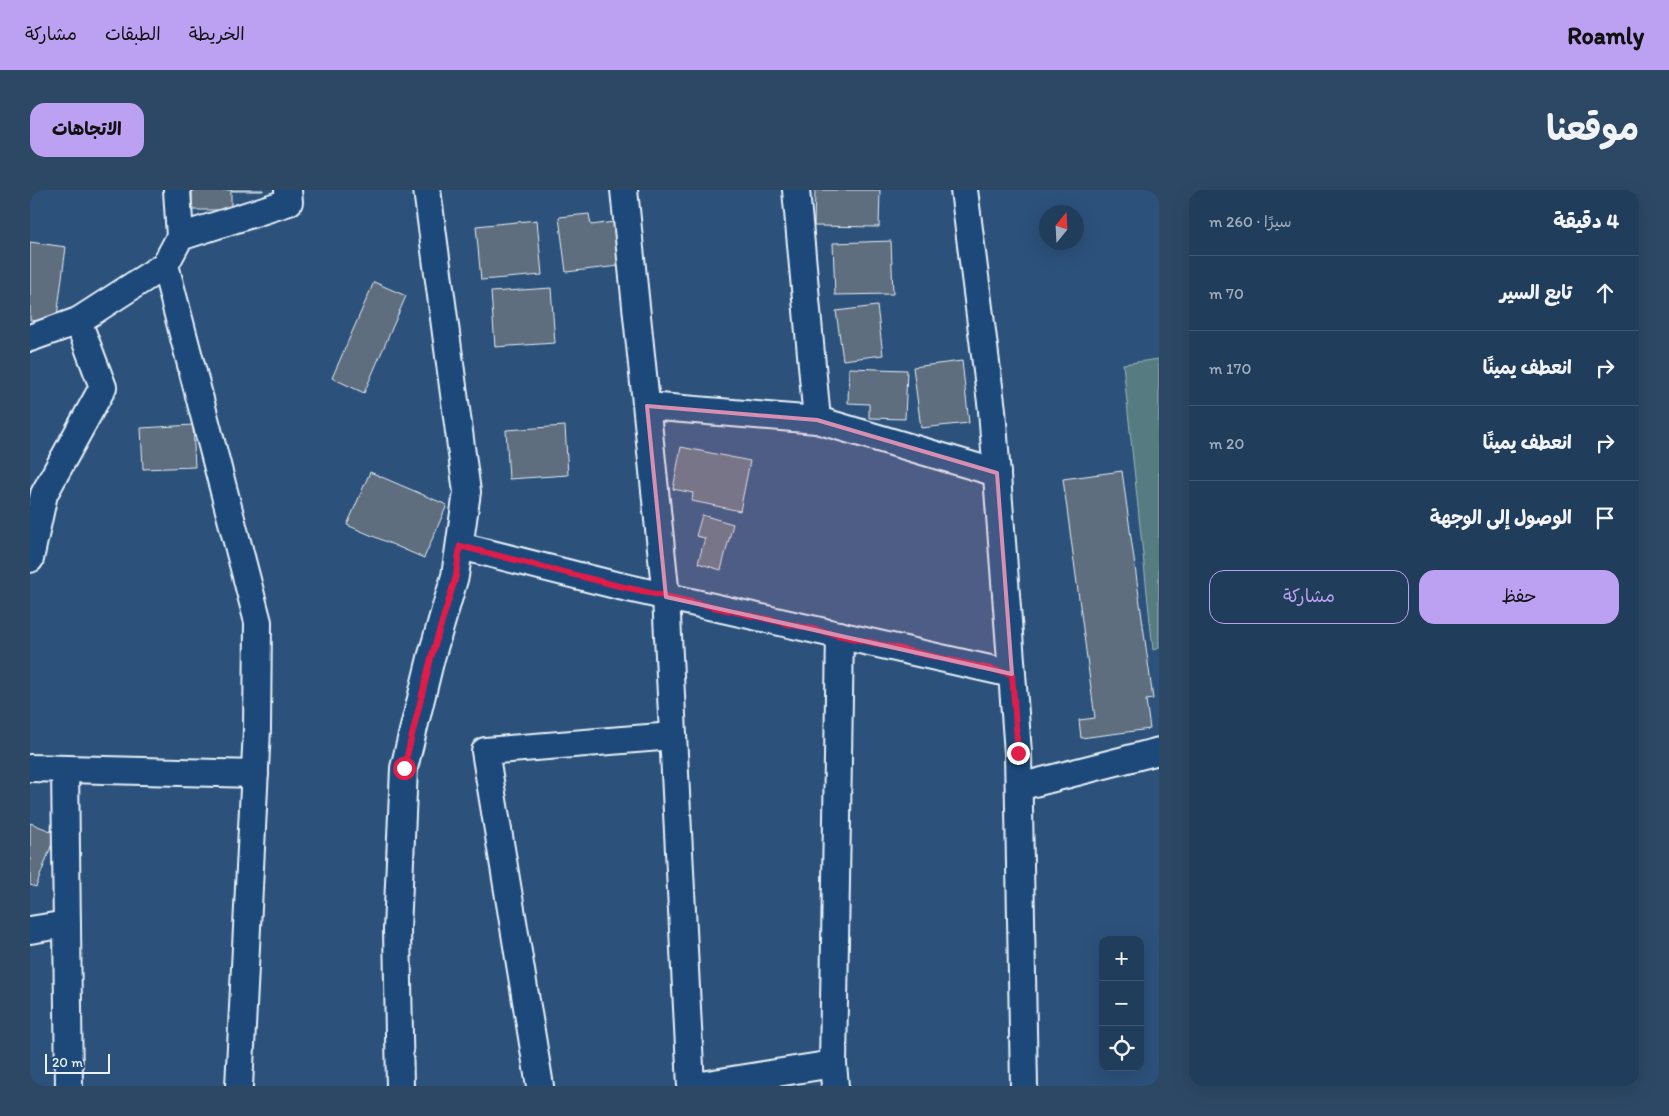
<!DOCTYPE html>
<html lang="ar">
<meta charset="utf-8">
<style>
:root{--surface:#213d5c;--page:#2d4865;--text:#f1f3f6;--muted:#a2aebb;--line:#3e5672;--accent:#bca0f2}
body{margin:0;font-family:Itim,"Playpen Sans Arabic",sans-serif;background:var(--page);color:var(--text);direction:rtl}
.controls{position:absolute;right:15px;bottom:15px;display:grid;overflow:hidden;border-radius:10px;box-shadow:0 5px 20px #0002}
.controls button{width:45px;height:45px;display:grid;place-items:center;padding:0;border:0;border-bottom:1px solid var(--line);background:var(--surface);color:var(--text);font:25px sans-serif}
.compass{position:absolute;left:1009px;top:15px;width:45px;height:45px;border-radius:50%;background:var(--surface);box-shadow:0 5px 20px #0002;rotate:18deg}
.scale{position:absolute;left:15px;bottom:12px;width:65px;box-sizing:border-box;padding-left:5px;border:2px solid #e8f1f8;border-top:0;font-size:14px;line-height:18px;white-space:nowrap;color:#e8f1f8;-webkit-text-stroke:4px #1f4a7a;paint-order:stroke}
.stop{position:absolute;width:15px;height:15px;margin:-11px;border:4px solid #e11d48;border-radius:50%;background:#fff}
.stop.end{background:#e11d48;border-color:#fff;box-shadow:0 1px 5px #0008}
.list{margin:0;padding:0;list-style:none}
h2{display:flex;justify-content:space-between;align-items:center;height:65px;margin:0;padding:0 20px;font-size:21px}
h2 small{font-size:16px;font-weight:400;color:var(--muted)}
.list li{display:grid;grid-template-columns:32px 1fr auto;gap:15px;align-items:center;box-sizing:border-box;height:75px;padding:0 20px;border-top:1px solid var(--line)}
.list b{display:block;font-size:19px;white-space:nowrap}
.list em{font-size:16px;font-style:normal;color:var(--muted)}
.actions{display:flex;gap:10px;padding:15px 20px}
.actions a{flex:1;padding:11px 0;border:1px solid var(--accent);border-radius:15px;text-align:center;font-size:18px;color:var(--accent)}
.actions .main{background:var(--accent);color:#111}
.icon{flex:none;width:28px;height:28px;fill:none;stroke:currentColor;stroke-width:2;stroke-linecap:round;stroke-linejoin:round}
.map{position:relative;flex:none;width:1129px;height:896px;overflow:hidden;direction:ltr;border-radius:15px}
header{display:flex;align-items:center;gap:30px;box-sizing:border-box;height:70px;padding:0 25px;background:var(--accent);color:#111}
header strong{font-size:24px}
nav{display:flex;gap:28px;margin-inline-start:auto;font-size:18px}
.intro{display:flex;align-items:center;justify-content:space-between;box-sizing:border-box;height:120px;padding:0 30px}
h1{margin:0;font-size:35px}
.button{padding:12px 22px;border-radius:15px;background:var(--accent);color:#111;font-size:18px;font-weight:700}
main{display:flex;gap:30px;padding:0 30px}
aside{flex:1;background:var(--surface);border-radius:15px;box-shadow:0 5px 20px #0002}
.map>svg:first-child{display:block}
.green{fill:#567b81;stroke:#9fb6bc}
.building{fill:#5e6e7e;stroke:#e8f1f8}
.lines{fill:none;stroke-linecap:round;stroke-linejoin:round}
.minor-casing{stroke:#e8f1f8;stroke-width:30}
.minor{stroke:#1f4a7a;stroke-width:26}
.route{stroke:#e11d48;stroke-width:6}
.marked{fill:#d78fb1;fill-opacity:0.2;stroke:#d78fb1;stroke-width:4;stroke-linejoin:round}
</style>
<header>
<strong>Roamly</strong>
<nav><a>الخريطة</a><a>الطبقات</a><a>مشاركة</a></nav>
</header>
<div class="intro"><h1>موقعنا</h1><a class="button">الاتجاهات</a></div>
<main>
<aside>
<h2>4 دقيقة<small>سيرًا · 260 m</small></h2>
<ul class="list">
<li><svg class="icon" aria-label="ahead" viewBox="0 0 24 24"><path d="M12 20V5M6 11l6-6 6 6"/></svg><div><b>تابع السير</b></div><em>70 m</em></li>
<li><svg class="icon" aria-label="right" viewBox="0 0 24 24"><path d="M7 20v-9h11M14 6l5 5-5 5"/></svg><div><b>انعطف يمينًا</b></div><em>170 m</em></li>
<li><svg class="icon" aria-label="right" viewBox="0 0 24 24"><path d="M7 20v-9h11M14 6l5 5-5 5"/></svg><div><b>انعطف يمينًا</b></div><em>20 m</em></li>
<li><svg class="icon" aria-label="arrive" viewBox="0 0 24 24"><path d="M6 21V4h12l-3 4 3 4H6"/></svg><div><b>الوصول إلى الوجهة</b></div></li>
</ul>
<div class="actions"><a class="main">حفظ</a><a>مشاركة</a></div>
</aside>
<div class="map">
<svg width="1129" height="896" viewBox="0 0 1129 896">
<rect width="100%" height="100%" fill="#2c517b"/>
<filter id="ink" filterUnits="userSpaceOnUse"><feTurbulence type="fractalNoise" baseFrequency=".02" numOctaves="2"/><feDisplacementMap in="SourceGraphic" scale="10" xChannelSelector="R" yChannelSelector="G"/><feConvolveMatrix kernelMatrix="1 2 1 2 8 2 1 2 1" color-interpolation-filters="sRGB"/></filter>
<g filter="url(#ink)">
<polygon class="green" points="1129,169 1129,458 1123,460 1093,174"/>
<g class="building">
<polygon points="162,0 233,0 233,1 201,1 201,20 162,20"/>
<polygon points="785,0 850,0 849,37 784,36"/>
<polygon points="559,24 561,35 584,32 589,76 536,82 529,27"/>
<polygon points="507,30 512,85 451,90 446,36"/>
<polygon points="861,51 863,104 805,105 803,53"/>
<polygon points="0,52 36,57 26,134 0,130"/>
<polygon points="344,92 376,106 334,203 302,188"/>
<polygon points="521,98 525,153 465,157 461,102"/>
<polygon points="847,116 853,165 813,170 806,121"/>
<polygon points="932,171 939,233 891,238 883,177"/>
<polygon points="819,178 877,180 875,229 839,228 839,214 818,213"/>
<polygon points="163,235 165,277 113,279 111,238"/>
<polygon points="535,236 538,285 479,289 476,240"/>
<polygon points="651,257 720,271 710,321 662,311 663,303 643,299"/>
<polygon points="1092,281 1123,509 1116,510 1120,539 1051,548 1049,530 1065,528 1033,289"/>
<polygon points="340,282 417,315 394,368 317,335"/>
<polygon points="672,325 703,334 691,380 668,373 675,348 666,346"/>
<polygon points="0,633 26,643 6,697 0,695"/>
</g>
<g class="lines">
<g class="minor-casing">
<g id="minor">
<polyline points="594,0 636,407 661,896"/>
<polyline points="766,0 787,230"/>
<polyline points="934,0 962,220 988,563 994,896"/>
<polyline points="150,47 259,12 258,0"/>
<polyline points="135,75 228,432 227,539 209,896"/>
<polyline points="0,148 48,131 135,75 150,47 147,0"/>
<polyline points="617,216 787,230 967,283"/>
<polyline points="430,356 585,395 982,484"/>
<polyline points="0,369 14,304 73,197 48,131"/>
<polyline points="0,578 225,584"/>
<polyline points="35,579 39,896"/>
<polyline points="989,597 1129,561"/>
<polyline points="0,740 37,734"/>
<polyline points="370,896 367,740 374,578 401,468 425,386 437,302 397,0"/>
<polyline points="510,896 455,561 643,546"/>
<polyline points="665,896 803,874"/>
<polyline points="805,896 803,874 810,445"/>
</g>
</g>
<use href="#minor" class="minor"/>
</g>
</g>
<g class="lines" filter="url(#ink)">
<polyline class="route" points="374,578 401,468 426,386 430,356 585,395 982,484 988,563"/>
</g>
<path class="marked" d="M617 216 787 230 967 283 982 484 636 407Z"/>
</svg>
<div class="controls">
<button>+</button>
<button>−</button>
<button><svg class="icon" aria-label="locate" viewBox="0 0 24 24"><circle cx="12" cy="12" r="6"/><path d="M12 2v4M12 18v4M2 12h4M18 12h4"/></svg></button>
</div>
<svg class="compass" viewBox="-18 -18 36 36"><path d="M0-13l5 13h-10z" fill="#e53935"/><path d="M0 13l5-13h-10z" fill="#a2aebb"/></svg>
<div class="scale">20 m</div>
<div class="stop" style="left:374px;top:578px"></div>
<div class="stop end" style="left:988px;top:563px"></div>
</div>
</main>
